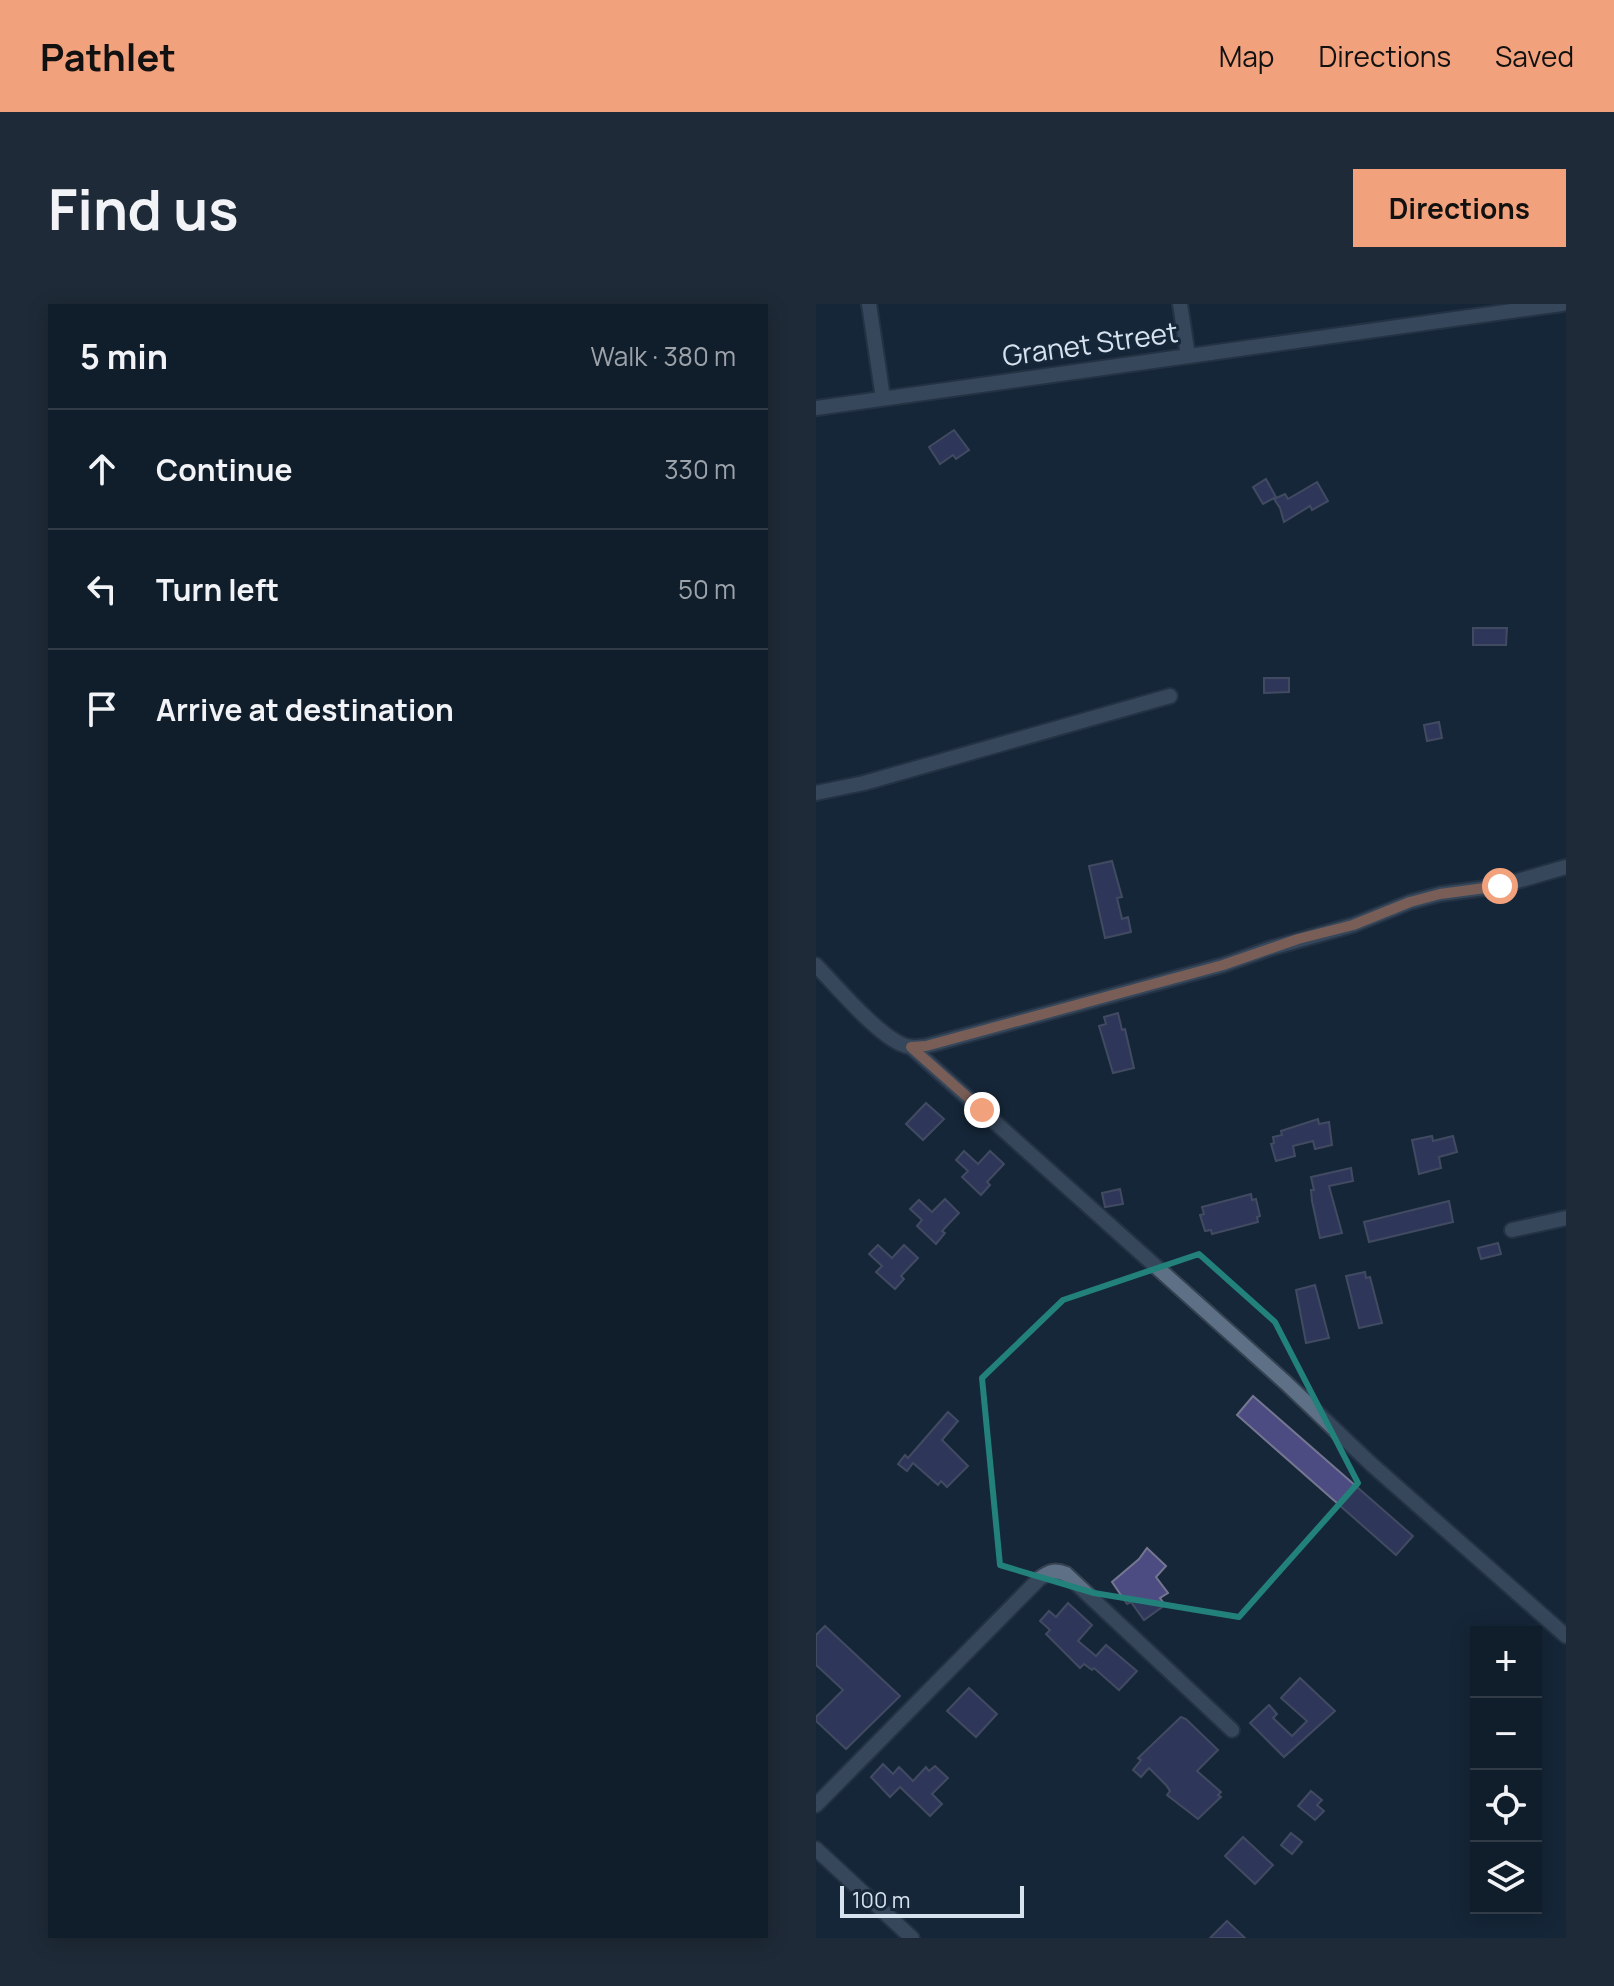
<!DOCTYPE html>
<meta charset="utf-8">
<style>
:root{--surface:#101d2b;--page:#1e2a37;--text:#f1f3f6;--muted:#9ca2a9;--line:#303b47;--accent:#f1a17c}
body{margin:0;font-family:Manrope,sans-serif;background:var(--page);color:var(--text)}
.controls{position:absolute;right:24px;bottom:24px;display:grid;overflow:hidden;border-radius:0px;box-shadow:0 4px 20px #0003}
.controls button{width:72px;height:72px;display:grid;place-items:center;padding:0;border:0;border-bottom:2px solid var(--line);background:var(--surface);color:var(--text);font:40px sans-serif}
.scale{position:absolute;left:24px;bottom:20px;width:184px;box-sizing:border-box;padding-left:8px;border:4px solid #d7e2ef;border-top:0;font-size:22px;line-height:28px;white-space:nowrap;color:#d7e2ef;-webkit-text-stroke:6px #162739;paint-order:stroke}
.stop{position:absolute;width:24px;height:24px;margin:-18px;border:6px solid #f1a17c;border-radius:50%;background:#fff}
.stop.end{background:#f1a17c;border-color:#fff;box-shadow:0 2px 8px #0008}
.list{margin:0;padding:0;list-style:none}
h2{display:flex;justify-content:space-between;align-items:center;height:104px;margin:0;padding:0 32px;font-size:34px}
h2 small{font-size:26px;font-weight:400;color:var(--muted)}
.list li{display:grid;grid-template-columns:52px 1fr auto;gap:24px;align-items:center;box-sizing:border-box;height:120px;padding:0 32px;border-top:2px solid var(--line)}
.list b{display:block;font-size:30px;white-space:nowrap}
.list em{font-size:26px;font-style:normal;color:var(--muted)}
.icon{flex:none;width:44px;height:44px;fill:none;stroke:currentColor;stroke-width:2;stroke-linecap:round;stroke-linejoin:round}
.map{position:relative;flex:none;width:750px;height:1634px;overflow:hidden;border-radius:0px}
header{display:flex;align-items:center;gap:48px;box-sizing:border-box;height:112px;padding:0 40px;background:var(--accent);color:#111}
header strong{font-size:38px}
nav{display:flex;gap:44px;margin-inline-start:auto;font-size:28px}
.intro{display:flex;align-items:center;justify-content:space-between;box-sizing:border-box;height:192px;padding:0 48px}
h1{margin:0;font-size:56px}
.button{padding:20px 36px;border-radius:0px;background:var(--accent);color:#111;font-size:28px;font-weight:700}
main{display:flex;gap:48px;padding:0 48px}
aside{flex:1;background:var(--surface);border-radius:0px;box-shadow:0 4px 20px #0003}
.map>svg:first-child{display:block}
.building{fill:#4c4c82;stroke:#757691;stroke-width:2}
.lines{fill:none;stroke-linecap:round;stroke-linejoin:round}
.minor-casing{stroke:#354252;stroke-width:18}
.minor{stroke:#5d7086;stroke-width:14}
.route{stroke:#f1a17c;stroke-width:10}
.marked{fill:none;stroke:#23817b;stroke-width:6;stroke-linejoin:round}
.labels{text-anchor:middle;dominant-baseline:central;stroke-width:6;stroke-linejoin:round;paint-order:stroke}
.street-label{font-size:28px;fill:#d7e2ef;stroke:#162739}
</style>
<header>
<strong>Pathlet</strong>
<nav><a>Map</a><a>Directions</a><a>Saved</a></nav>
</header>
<div class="intro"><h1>Find us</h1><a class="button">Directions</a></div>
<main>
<aside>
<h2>5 min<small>Walk · 380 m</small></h2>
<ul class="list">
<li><svg class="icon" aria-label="ahead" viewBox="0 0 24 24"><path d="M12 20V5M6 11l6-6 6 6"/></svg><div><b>Continue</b></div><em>330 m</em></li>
<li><svg class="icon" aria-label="left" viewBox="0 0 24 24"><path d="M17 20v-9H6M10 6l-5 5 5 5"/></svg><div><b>Turn left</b></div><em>50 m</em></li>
<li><svg class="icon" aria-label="arrive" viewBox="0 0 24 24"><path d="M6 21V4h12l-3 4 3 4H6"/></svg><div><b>Arrive at destination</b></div></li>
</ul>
</aside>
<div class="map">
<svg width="750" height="1634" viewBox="0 0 750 1634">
<rect width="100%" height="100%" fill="#162739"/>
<g class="building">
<polygon points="138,126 153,146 140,155 137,151 124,160 113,143"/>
<polygon points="450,175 460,193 447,200 437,183"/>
<polygon points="501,178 512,197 496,206 494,202 468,218 464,204 458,195 469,190 472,195"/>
<polygon points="657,324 691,324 690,341 657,341"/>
<polygon points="448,374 473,374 473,388 448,389"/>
<polygon points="623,418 626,434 611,437 608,421"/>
<polygon points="296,557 306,593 301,594 306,615 312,613 315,628 289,634 273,562"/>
<polygon points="302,709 306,726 309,725 318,764 297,769 283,722 290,720 288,713"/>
<polygon points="110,799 128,815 107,836 90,820"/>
<polygon points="502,815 503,820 513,818 516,841 499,845 497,837 477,842 479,852 460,857 455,840 458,839 457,833 466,831 465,827"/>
<polygon points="616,832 617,837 637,832 641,848 623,853 625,864 603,870 596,836"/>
<polygon points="148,847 162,860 174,847 188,860 171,878 174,881 165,891 146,873 152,867 140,856"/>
<polygon points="535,864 537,877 513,882 526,929 504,934 496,897 495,886 498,886 495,873"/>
<polygon points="304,885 307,900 289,903 286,889"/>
<polygon points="435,890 436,896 440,895 444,912 441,913 442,918 396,930 395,926 389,927 384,911 388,910 386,903"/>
<polygon points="129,895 143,909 126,927 129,929 120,940 101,922 106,916 94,905 103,896 116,908"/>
<polygon points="633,897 637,918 553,938 548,918"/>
<polygon points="682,939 685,950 665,955 662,944"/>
<polygon points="62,941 76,954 88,941 102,954 85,972 88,975 79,985 60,968 66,962 53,950"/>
<polygon points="549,968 550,974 554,973 566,1019 543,1024 530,972"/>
<polygon points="499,981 513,1034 490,1039 480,986"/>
<polygon points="437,1092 597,1232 580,1251 421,1111"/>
<polygon points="132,1108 142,1117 126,1136 152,1162 131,1183 125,1177 122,1181 97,1159 91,1167 82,1160 89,1151 92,1154"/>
<polygon points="331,1244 350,1262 340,1273 352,1289 344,1294 349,1301 328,1316 315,1298 311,1300 296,1278 323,1255"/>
<polygon points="252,1299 276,1321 262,1337 280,1352 290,1341 321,1367 303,1386 278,1364 276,1366 268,1360 264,1364 230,1330 234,1326 224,1317 233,1307 240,1313"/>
<polygon points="9,1322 84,1392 30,1445 0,1417 0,1413 27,1386 0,1361 0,1331"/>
<polygon points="484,1374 519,1407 468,1453 434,1419 453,1401 461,1410 457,1414 476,1432 491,1417 465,1394"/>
<polygon points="153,1384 181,1410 160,1433 131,1407"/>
<polygon points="365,1413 370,1415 402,1446 381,1467 405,1488 402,1491 405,1493 382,1515 351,1491 354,1487 350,1481 333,1464 325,1473 317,1466 325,1456 322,1454"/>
<polygon points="67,1460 77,1470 83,1463 97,1477 110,1463 113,1467 119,1462 132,1474 116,1490 126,1500 114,1512 84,1483 74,1493 55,1473"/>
<polygon points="495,1487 506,1496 501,1501 508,1507 499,1516 482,1502"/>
<polygon points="475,1529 486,1538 476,1550 465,1541"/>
<polygon points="427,1533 457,1561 439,1580 409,1552"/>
<polygon points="411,1617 429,1634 394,1634"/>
</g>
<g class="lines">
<g class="minor-casing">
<g id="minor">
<polyline points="53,0 67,94"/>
<polyline points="364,0 372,52"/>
<polyline points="0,104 746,0"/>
<polyline points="0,489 48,479 354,392"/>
<path d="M0 661C21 683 59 728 85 740 93 744 100 743 110 742L407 661 455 644 537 621 594 598 624 590 684 582 750 563"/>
<polyline points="95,743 470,1079 554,1159 750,1332"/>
<polyline points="696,926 750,914"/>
<path d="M0 1501 223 1275C233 1268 238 1265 250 1270L416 1426"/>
<polyline points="0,1545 96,1634"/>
</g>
</g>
<use href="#minor" class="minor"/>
</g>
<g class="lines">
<polyline class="route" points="166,806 95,743 110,742 407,661 482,635 537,621 594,598 624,590 684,582"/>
</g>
<path d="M0 0H750V1634H0ZM383 950 459 1018 542 1179 423 1313 278 1289 184 1261 166 1074 247 996Z" fill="#162739" fill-opacity=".55" fill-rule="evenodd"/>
<path class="marked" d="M383 950 459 1018 542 1179 423 1313 278 1289 184 1261 166 1074 247 996Z"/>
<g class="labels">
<g class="street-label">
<text transform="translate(274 39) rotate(-8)">Granet Street</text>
</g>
</g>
</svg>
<div class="controls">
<button>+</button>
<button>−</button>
<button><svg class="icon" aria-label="locate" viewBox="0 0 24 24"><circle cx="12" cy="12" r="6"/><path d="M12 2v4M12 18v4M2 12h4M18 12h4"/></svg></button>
<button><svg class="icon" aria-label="layers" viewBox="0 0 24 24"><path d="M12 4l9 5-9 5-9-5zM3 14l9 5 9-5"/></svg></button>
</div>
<div class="scale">100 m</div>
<div class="stop" style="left:684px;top:582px"></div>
<div class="stop end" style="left:166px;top:806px"></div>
</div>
</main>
